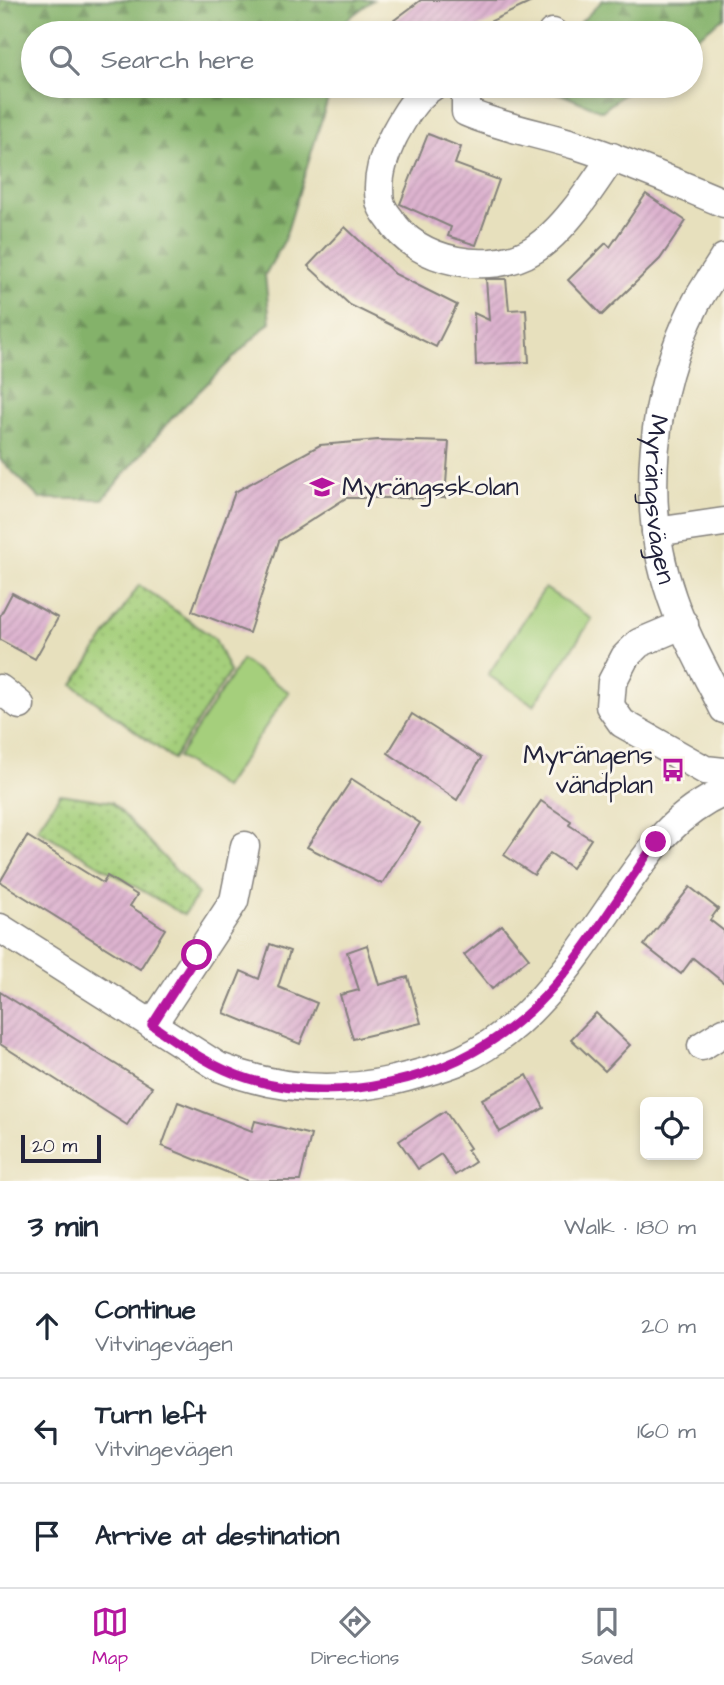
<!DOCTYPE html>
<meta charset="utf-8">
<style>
:root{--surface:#fff;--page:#f2f2f3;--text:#1f2937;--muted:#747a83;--line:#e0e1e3;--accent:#b5179e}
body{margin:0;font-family:"Architects Daughter",sans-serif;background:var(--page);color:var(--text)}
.controls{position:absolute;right:21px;bottom:21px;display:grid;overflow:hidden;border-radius:10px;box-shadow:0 4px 10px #0003}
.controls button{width:63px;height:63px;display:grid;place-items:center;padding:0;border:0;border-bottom:2px solid var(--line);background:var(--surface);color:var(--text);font:35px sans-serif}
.scale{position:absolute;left:21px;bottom:18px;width:80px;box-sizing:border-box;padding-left:7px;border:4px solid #22223b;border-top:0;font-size:19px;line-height:24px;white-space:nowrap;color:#22223b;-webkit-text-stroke:5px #fbf7ec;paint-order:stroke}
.stop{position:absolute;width:21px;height:21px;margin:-16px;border:5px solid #b5179e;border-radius:50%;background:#fff}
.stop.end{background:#b5179e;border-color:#fff;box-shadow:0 2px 7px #0008}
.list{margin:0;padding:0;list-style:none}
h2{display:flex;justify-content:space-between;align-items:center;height:91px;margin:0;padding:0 28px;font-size:30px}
h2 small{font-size:23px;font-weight:400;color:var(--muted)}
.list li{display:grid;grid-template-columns:46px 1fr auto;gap:21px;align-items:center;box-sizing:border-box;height:105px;padding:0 28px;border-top:2px solid var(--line)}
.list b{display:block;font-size:26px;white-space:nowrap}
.list p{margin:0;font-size:23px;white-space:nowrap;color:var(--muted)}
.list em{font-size:23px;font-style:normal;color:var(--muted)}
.icon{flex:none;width:38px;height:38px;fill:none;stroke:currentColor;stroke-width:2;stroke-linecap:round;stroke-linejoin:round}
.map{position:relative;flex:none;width:724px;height:1181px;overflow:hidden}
.search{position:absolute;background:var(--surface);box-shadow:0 4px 10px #0003;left:21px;right:21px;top:21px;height:77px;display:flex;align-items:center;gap:18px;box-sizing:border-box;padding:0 24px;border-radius:38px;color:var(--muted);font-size:26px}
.sheet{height:406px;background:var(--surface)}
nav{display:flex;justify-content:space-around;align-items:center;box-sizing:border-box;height:98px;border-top:2px solid var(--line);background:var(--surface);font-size:19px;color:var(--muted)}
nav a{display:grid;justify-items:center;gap:4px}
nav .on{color:var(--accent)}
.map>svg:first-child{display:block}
.grass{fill:url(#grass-dots);stroke:#64785b;stroke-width:2}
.forest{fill:url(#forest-firs);stroke:#536a53;stroke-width:2}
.garden{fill:#a5cf7b;stroke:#64785b;stroke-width:2}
.building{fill:url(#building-hatch)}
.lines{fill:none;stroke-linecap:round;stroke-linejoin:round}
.minor-casing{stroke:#84817c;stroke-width:31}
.minor{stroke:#fff;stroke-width:28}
.route{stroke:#b5179e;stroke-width:9}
.labels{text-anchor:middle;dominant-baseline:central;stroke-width:6;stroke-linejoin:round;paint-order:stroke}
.poi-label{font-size:26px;fill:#22223b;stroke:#fbf7ec;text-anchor:start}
.street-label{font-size:26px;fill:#22223b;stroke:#fbf7ec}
</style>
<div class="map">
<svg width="724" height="1181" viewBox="0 0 724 1181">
<defs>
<pattern id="grass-dots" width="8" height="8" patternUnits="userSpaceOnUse" patternTransform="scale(1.75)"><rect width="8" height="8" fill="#a5cf7b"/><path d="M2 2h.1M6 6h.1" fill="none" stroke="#8eb16b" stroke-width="1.8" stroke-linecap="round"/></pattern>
<pattern id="forest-firs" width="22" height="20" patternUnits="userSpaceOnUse" patternTransform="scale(1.75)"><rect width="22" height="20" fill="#84b26b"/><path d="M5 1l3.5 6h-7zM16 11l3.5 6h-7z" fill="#6c9059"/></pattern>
<pattern id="building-hatch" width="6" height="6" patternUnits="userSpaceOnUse" patternTransform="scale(1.75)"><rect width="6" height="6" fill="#ddb3cf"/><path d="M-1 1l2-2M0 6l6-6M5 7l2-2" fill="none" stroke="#bd9ab3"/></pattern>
</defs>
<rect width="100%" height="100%" fill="#fbf7ec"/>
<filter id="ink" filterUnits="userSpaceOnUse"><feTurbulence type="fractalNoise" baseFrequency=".0143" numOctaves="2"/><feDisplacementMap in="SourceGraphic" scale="14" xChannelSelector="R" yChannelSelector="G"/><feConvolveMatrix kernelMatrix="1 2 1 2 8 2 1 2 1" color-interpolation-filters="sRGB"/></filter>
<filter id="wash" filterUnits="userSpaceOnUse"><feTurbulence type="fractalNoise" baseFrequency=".00686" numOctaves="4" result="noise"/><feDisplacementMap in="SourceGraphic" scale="28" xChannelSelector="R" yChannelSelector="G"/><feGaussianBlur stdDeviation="1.57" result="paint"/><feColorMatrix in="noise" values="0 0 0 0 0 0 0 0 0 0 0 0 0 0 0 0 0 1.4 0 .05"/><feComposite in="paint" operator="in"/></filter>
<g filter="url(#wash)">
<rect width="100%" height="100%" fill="#e7e0bd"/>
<g class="grass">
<polygon points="139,585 215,639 230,672 173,759 73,685"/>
<polygon points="60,794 112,802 198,894 184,915 37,829"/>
</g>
<g class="forest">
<polygon points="0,0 373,0 329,33 33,33 33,86 332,86 284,241 265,275 270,322 172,418 103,499 40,499 0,459"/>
<polygon points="603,0 724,0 724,17 691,42 691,33 570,33"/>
<polygon points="541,86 634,86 602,111"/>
</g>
<g class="garden">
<polygon points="545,588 592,619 534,705 488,675"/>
<polygon points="242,660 289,692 224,788 178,757"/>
</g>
<g id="blocks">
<g class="building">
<polygon points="421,0 536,0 466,33 377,33"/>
<polygon points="428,134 461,147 455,164 499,180 476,245 448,236 451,227 400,204"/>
<polygon points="646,194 686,221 660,259 602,315 568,280 606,243 610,247"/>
<polygon points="345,227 395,274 457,305 436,347 350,305 308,266"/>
<polygon points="486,279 506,279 509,310 526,309 529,362 476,365 474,313 489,320"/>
<polygon points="378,440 449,442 445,498 346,498 279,541 249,633 192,611 235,492 320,445"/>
<polygon points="12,593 58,618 35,659 0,640 0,616"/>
<polygon points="412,714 481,758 457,800 388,753"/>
<polygon points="352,779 420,823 382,884 307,847"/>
<polygon points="541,801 571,821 569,825 591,839 572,868 550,853 534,875 504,855"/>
<polygon points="27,836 103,883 107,876 137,895 130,906 165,929 140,969 0,882"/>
<polygon points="690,887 718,909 710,920 724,931 724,983 693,958 681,974 644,945"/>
<polygon points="502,925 529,958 492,989 464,955"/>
<polygon points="270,944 290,951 278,987 317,1003 300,1044 224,1013 241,971 259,979"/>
<polygon points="367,945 379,985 408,977 421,1023 353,1039 340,995 359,990 347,952"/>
<polygon points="0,992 152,1087 127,1125 0,1044"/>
<polygon points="596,1013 630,1045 605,1071 571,1039"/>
<polygon points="527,1075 544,1108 500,1132 482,1099"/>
<polygon points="178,1102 252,1131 255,1121 311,1135 300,1181 248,1181 162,1146"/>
<polygon points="445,1111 470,1148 467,1150 475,1162 455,1175 441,1154 418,1169 399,1141"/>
</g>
</g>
</g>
<g filter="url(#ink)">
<use href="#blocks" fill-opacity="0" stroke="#84817c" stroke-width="2"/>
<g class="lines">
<g class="minor-casing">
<g id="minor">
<polyline points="552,33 553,33"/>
<path d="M433 86C414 98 405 115 394 135 384 155 376 177 380 201 381 207 386 214 390 219 416 263 492 276 533 250 564 231 592 187 612 157"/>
<path d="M466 86V112C503 128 541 134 579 146 629 162 676 183 724 203"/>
<path id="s1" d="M724 258C715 273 704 288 696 303 651 392 639 504 672 598 685 636 706 673 724 709"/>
<polyline points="656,532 724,522"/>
<polyline points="684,624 639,643 625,657 612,682 610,706 622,723 705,770 724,772"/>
<polyline points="0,689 20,705"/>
<path d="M0 928 219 1067C277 1090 334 1094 395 1080 418 1074 440 1069 461 1060 534 1027 579 952 623 889 653 846 675 814 724 792"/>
<polyline points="152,1025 234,901 245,846"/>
<polyline points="702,1046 724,1032"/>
</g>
</g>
<use href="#minor" class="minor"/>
</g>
</g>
<g class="lines" filter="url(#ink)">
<path class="route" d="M197 955 152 1025C182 1046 213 1068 249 1079 337 1106 446 1081 516 1023 572 978 615 900 656 842"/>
</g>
<defs>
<g id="school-bare" transform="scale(1.89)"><path d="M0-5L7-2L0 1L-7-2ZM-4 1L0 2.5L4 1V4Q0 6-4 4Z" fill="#b5179e" stroke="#fbf7ec" stroke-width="2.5" paint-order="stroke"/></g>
<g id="bus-bare" transform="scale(1.89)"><path d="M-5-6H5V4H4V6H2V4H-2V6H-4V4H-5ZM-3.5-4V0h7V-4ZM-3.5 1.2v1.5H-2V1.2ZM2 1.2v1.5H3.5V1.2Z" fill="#b5179e" stroke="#fbf7ec" stroke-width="2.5" paint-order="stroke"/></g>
</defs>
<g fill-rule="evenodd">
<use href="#school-bare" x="322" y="487"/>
<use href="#bus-bare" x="673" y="770"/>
</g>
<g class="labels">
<g class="poi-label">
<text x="342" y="487">Myrängsskolan</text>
<text x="653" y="755" text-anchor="end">Myrängens<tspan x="653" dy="30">vändplan</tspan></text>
</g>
<g class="street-label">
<text stroke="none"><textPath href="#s1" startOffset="256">Myrängsvägen</textPath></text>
</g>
</g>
</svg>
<div class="controls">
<button><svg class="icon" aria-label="locate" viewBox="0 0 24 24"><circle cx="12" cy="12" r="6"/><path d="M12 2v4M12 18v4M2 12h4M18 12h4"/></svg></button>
</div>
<div class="scale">20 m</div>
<div class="stop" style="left:197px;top:955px"></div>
<div class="stop end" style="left:656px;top:842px"></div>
<div class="search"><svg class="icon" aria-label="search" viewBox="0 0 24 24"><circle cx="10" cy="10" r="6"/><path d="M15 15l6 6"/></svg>Search here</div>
</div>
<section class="sheet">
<h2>3 min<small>Walk · 180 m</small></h2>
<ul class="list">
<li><svg class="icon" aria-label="ahead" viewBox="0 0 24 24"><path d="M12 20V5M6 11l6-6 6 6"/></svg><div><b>Continue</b><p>Vitvingevägen</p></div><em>20 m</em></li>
<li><svg class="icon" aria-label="left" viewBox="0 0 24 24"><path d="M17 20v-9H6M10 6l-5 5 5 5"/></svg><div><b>Turn left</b><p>Vitvingevägen</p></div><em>160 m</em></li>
<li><svg class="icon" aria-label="arrive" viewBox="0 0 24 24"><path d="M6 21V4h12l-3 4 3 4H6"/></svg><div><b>Arrive at destination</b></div></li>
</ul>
</section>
<nav>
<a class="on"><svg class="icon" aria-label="map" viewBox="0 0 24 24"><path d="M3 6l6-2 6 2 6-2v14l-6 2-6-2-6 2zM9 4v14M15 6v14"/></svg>Map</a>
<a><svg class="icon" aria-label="directions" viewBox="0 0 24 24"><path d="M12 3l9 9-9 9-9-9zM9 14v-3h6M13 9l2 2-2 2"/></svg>Directions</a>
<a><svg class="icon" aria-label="saved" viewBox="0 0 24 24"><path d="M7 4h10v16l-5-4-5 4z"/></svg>Saved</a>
</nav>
